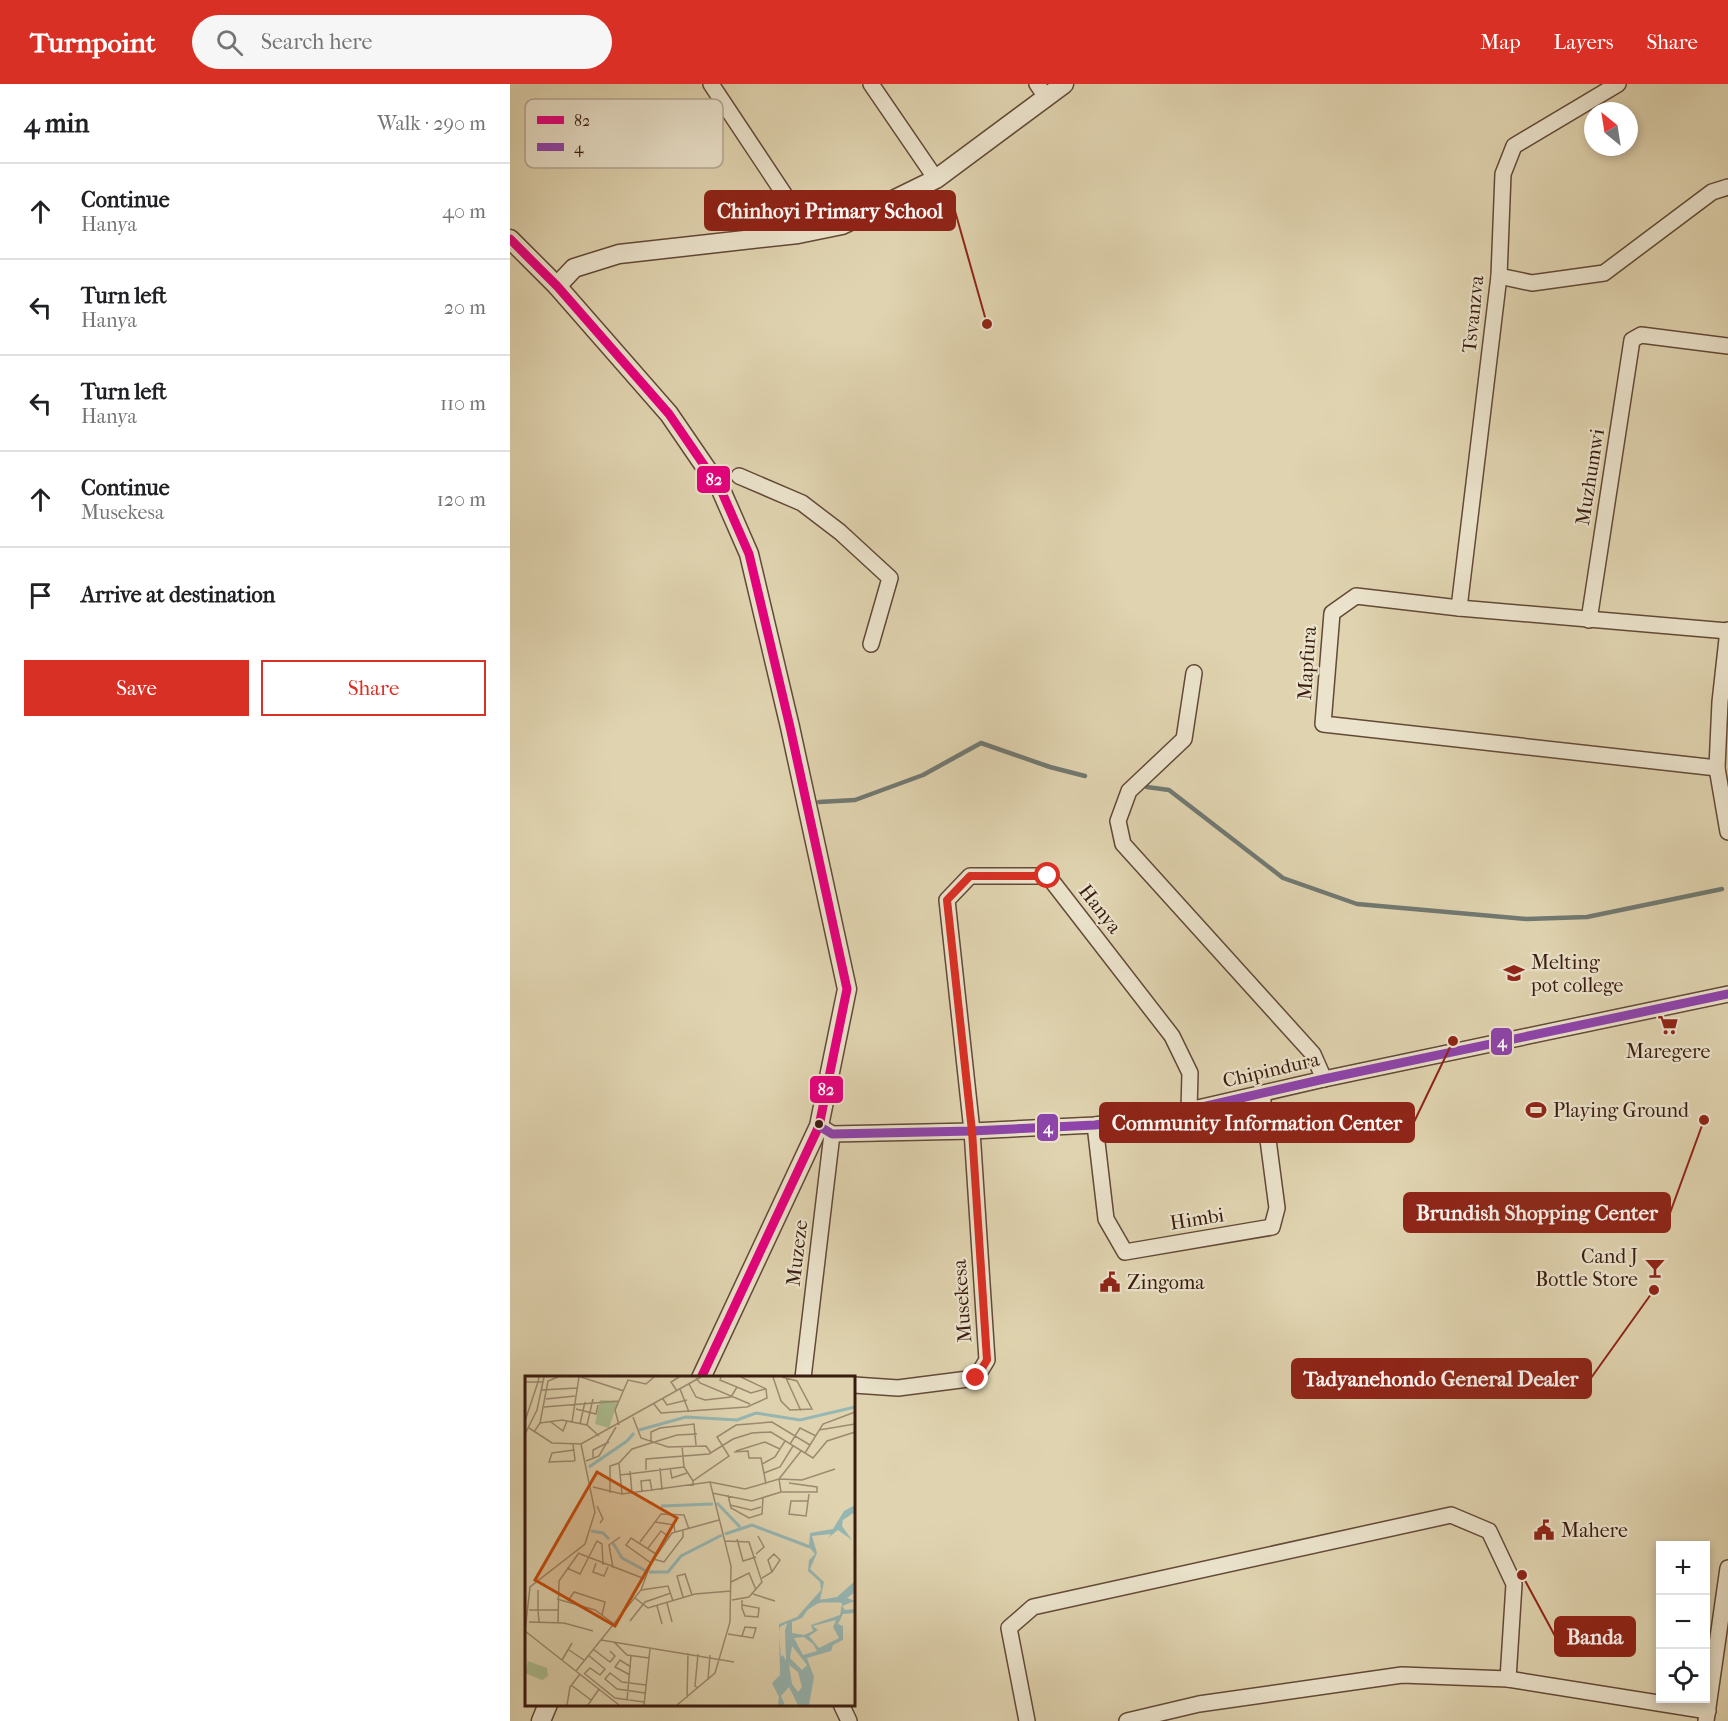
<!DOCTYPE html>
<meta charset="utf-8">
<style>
:root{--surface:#fff;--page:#f6f6f6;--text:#202124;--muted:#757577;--line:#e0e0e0;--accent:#d93025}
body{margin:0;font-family:"IM FELL French Canon",serif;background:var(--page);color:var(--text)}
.controls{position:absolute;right:18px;bottom:18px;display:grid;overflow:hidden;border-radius:0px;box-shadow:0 3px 9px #0003}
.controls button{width:54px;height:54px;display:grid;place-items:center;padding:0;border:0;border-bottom:2px solid var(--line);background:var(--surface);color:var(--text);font:30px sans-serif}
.compass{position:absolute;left:1074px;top:18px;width:54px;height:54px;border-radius:50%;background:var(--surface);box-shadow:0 3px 9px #0003;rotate:330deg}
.stop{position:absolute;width:18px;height:18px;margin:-14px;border:4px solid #d93025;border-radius:50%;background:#fff}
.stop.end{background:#d93025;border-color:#fff;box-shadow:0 2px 6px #0008}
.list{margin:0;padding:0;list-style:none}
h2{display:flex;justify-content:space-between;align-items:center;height:78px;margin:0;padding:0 24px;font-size:26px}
h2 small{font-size:20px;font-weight:400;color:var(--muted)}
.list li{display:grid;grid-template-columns:39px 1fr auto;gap:18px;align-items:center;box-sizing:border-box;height:96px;padding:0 24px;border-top:2px solid var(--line)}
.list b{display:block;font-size:22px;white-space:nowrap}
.list p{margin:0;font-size:20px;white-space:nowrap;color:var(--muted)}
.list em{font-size:20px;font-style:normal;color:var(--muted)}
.actions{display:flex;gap:12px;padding:18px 24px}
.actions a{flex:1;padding:14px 0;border:2px solid var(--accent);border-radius:0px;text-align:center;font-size:21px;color:var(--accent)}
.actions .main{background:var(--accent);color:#fff}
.icon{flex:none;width:33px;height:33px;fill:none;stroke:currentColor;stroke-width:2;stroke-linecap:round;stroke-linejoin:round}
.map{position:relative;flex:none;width:1218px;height:1637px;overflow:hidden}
header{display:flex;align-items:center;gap:36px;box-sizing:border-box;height:84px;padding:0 30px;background:var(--accent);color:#fff}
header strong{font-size:28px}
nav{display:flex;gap:33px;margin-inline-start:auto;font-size:21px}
.search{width:420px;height:54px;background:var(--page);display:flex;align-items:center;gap:15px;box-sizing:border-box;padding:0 21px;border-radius:33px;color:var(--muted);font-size:22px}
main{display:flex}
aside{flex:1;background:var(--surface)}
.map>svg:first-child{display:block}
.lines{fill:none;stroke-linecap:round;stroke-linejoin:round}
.stream{stroke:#717972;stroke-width:4.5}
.minor-casing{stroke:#634937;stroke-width:18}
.tertiary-casing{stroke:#634937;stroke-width:21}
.minor{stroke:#ebe3cc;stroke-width:15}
.tertiary{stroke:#ebe3cc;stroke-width:18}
.bus-1-casing{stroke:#ebe3cc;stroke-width:14}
.bus-2-casing{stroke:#ebe3cc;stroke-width:14}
.bus-1{stroke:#e5007d;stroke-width:9}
.bus-2{stroke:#8e44ad;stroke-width:9}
.route{stroke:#d93025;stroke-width:8}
.bus-dot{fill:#391b0f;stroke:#ebe3cc;stroke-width:2}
.labels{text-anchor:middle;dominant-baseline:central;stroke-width:4.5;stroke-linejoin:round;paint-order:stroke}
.street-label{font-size:20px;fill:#391b0f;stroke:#ebe3cc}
.poi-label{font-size:20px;fill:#391b0f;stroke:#ebe3cc;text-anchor:start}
.inset-river{fill:none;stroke:#96b7b4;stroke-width:3}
.inset-road{fill:none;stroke:#9d8a70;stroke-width:1.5}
.view{fill:#c54d0d;fill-opacity:0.15;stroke:#c54d0d;stroke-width:3}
.inset-edge{fill:none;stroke:#391b0f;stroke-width:3}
.key{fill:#ebe3cc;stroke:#b6a793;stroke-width:1.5}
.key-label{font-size:16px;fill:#391b0f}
.leader{fill:none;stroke:#8f2418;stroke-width:2}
.callout-dot{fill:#8f2418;stroke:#ebe3cc;stroke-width:2}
.callout{fill:#8f2418;stroke:#8f2418;stroke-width:2}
.callout-label{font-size:21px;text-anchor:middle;font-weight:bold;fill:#fff}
.line-badge{stroke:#ebe3cc;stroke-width:2}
.badge-label{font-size:16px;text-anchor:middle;font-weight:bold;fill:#fff}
</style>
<header>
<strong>Turnpoint</strong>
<div class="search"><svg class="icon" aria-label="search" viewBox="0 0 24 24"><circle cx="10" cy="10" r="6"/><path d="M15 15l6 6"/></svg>Search here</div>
<nav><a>Map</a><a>Layers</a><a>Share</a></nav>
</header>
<main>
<aside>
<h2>4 min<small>Walk · 290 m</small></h2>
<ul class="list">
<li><svg class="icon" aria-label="ahead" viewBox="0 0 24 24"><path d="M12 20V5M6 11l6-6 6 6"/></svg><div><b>Continue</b><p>Hanya</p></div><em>40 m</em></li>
<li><svg class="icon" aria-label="left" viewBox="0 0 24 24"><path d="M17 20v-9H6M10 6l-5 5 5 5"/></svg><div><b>Turn left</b><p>Hanya</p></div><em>20 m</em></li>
<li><svg class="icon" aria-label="left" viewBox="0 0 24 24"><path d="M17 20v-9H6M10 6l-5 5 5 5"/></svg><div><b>Turn left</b><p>Hanya</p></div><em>110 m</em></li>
<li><svg class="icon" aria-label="ahead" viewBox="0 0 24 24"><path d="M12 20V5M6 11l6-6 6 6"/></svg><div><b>Continue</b><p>Musekesa</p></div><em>120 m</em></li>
<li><svg class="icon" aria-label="arrive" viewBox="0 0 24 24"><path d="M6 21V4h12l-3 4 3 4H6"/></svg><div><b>Arrive at destination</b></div></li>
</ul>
<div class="actions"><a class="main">Save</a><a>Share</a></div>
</aside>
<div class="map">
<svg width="1218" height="1637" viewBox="0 0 1218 1637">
<rect width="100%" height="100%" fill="#e0d4b0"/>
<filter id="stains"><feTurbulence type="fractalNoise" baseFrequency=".00333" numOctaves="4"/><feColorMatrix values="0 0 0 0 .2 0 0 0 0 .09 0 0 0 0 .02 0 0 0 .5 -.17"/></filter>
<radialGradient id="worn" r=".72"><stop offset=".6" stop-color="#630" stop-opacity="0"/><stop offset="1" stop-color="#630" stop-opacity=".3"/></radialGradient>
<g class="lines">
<g class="stream">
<polyline points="637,703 659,706 773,794 847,820 1017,835 1077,833 1212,805"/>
<polyline points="309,718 345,716 413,691 471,659 540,683 575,692"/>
</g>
<g class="minor-casing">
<g id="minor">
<polyline points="201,0 280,119 288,150"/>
<polyline points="361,0 426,95"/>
<polyline points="527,0 536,13"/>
<polyline points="989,192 1022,199 1094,189 1202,108 1218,103"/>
<polyline points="229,392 292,419 330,448 380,494 361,560"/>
<polyline points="949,524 989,192 993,90 1004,62 1108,0"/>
<polyline points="1079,536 1122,256 1131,251 1218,262"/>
<polyline points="1218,546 1210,618 1207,684 1218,748"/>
<polyline points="684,589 674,655 619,707 608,737 613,760 803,970 814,995"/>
<polyline points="1207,684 813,640 822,529 846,512 949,524 1218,547"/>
<polyline points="585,1041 596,1135 615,1168 762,1143 767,1124 752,1010"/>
<polyline points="309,1042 322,1050 462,1047 585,1041 666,1029 814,995 1218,910"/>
<polyline points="293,1294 322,1050"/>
<polyline points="344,1301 388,1304 466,1294 477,1276 462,1047 437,816 460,792 538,792 662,952 680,989 679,1026"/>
<polyline points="331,1620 339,1637"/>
<polyline points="517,1637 499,1544 523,1523 941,1431 979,1447 1004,1500 998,1595"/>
<polyline points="617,1637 689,1620 892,1591 998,1595 1198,1627"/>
<polyline points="1196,1637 1218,1484"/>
</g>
</g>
<g class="tertiary-casing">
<g id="tertiary">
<polyline points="0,155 47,202 159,330 211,406 239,470 280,643 337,905 309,1042 191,1294"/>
<polyline points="47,202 64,184 109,170 288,150 332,141 426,95 554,0"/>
<polyline points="31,1637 38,1620"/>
</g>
</g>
<use href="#minor" class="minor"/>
<use href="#tertiary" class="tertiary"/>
<g class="bus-1-casing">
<polyline id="bus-1" points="0,155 47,202 159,330 211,406 239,470 280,643 337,905 309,1042 191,1294"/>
</g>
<g class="bus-2-casing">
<polyline id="bus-2" points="309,1042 322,1050 462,1047 585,1041 666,1029 814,995 1218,910"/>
</g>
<use href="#bus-1" class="bus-1"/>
<use href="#bus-2" class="bus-2"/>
</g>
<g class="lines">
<polyline class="route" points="466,1294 477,1276 462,1047 437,816 460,792 538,792"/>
</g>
<defs>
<g id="school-bare" transform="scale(1.62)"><path d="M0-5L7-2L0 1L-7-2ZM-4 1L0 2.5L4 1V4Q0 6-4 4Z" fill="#8f2418" stroke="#ebe3cc" stroke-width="2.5" paint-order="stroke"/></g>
<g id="supermarket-bare" transform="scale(1.62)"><path d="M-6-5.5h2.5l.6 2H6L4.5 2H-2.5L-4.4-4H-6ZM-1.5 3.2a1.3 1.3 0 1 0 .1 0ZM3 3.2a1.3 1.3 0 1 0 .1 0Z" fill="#8f2418" stroke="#ebe3cc" stroke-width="2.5" paint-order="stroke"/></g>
<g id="stadium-bare" transform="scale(1.62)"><path d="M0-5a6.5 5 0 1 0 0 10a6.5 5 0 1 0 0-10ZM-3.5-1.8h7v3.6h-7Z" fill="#8f2418" stroke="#ebe3cc" stroke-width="2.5" paint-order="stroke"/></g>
<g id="bar-bare" transform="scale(1.62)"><path d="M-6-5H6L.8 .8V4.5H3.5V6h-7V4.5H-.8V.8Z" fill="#8f2418" stroke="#ebe3cc" stroke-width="2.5" paint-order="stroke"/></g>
<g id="civic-bare" transform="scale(1.62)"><path d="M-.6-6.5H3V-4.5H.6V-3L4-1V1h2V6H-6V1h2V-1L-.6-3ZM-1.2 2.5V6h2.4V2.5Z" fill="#8f2418" stroke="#ebe3cc" stroke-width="2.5" paint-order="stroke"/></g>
</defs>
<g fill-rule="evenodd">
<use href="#school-bare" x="1004" y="889"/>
<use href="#supermarket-bare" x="1158" y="941"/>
<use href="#stadium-bare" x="1026" y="1026"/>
<use href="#bar-bare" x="1145" y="1184"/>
<use href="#civic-bare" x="600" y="1198"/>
<use href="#civic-bare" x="1034" y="1446"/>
</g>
<circle class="bus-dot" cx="309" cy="1040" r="5"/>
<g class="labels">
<g class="street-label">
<text transform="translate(963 230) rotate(-84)">Tsvanzva</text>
<text transform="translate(1080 393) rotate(-81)">Muzhumwi</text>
<text transform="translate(797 579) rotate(-86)">Mapfura</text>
<text transform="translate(590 825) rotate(52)">Hanya</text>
<text transform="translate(761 986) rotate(-13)">Chipindura</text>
<text transform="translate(687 1135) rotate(-9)">Himbi</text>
<text transform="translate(287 1169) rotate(-83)">Muzeze</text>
<text transform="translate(452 1217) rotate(-94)">Musekesa</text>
</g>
<g class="poi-label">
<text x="1021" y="878">Melting<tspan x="1021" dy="23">pot college</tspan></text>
<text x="1158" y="967" text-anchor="middle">Maregere</text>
<text x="1043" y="1026">Playing Ground</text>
<text x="1128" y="1172" text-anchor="end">Cand J<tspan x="1128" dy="23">Bottle Store</tspan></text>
<text x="617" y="1198">Zingoma</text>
<text x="1051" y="1446">Mahere</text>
</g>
</g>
<g transform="translate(15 1292)">
<rect width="330" height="330" fill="#e0d4b0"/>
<path d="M75 24 93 25 84 52 70 48ZM0 284 22 292 23 300 17 304 0 297 3 286Z" fill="#acbe90"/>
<path d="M330 129V136L318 144 317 150 327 164 313 154 303 162 306 158 287 160 292 177 285 193 299 206 295 224 312 221 330 205V216L322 222 330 225 317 230 320 234 330 233V237L318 238 313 248 318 250V264L308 269 306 275 282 282 289 301 284 329H273L264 311 256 320 260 329H253L254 321 247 307 255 299 254 248 272 241 296 214 295 206 283 195 284 184 290 178 284 171 285 157 308 153 319 135ZM305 224 317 227 315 239 286 249 288 255 279 259 267 257V246L277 242 286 229ZM311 244 308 251 314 262 294 272 284 260 293 254 288 250ZM262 247 260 255 261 285 258 279 256 281 254 257 255 251ZM279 261 288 268 292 275 278 279 269 262ZM267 270 282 289 277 294 265 282ZM264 289 273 296 277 311 273 316 267 308Z" fill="#96b7b4" fill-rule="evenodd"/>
<path class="inset-river" d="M114 54 161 41 212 44 231 37 275 44 330 31M64 91 102 65 109 57M192 127 215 151M136 130 188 128M66 155 78 157 84 163M200 158 227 149 285 171M88 167 97 182 121 195M124 196H143L156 180 197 159M281 233 294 225H317"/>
<path class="inset-road" d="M56 1 99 15M196 1 195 4 226 17 240 13M248 1 256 25 265 34 287 33 272 5 257 1M171 2 175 7 225 28M261 2 276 35M0 6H13L14 1M164 8 171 21 180 24 206 21 212 11M155 13 164 36M16 14 52 12M152 15 146 6 154 1M21 23 50 20M138 23 142 29 162 24M129 28 136 37 222 31 242 22 241 13 216 1M19 31 94 25M51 33 71 38 73 29M108 41 116 62 143 71 181 70 186 77M0 45 13 6H18M26 46 38 55 42 45M47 46 54 1M15 47 37 44 62 49 74 60M55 48 60 26M62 49 68 23M94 49 90 34 103 4 121 8 129 1M4 52 27 67 56 68 176 1M294 54 330 48M9 56 15 47 23 5 33 1M0 58 12 34 19 1M126 65V56L135 52 169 48 171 69M48 68 50 84 49 85 24 86 27 77 49 74M56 68 70 136 60 168 5 211 0 255 94 329M265 68 275 52 291 60M157 70 159 91 168 105M211 75 240 66 255 73M209 76 223 75 224 82H236L241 108M280 77 298 48 330 36M68 83V74L84 66M61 85 74 80 91 51M94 87 97 118M237 88 250 81 260 65M135 92 137 114M145 92 147 102 162 97M121 94V83L184 78 208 63 227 57 246 56 288 82 302 65 330 56M105 95 107 117M239 97 255 91 268 70M95 99 159 91M168 110V105L204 80 192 61 211 49 247 46 285 69M68 111 97 118 185 106 220 113 254 103 277 104 310 93M117 116 116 105 125 104 127 115M256 116 254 103 276 75M85 117V90L94 87 107 73 152 59 172 58M187 117 227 125 256 116H292V111L264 107M203 119 206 132 224 142 237 138 238 122M283 125H266L264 138 281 140 284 118M205 129 226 134 236 131M72 130 78 143 75 147M130 146 149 149 150 156M212 163 218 185 231 181M200 165 224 166 237 206 224 221 207 224M115 166 136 138 159 139 164 153M123 172 136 155 144 161M53 177 120 203M231 178 239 171 233 160M128 183 139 186 158 161V154M71 187 68 196 79 200 83 191M126 187 101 169 106 162 131 178M42 192 55 198 72 165 77 168 78 189M88 192 84 169 95 161M237 202 247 196 255 184 249 178 243 184 247 196M206 206 224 197 231 214M116 214 143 210 148 225M228 218 250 225M158 221 152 200 160 198 167 219M110 222 123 232 170 218 206 215M32 223 70 234 89 248M43 225 49 216 80 226 77 239M142 227 147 246M217 229 234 232 233 241 220 240 217 232V224M132 230 137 248M4 234H13V214M105 245 120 226 146 217M4 246 39 247 68 255M14 246 13 234H33M33 246 34 205 53 178M203 258 228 262 231 252 220 251 217 260M76 264 209 286M89 266 102 279 124 282M68 273 85 286 90 280 85 275M44 274 59 284M173 278 170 310 173 312M37 284 47 267M51 295 116 214 126 187 147 157 194 144M59 298 65 292 75 299 80 293 63 279M60 298 90 322 119 326M105 299 90 291 95 284 106 291M183 304 185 279M46 309 66 324M120 317 92 313 80 303 85 297 97 306 121 309M162 322 163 277M102 324 106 280M42 329 45 311 55 298M63 329 74 313M119 329 125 273M152 329 190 297 205 246 206 190 185 106"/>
<path class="view" d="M72 96 152 142 90 250 10 204Z"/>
<rect width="330" height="330" class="inset-edge"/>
</g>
<rect x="15" y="15" width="198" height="69" rx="9" class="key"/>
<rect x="27" y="32" width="27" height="8" fill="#e5007d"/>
<rect x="27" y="59" width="27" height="8" fill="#8e44ad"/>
<g class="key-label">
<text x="64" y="42">82</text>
<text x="64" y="69">4</text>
</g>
<path class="leader" d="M477 240L445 127M943 957L904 1038M1194 1036L1160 1129M1144 1206L1081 1294M1012 1491L1045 1552"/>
<g class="callout-dot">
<circle cx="477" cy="240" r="6"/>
<circle cx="943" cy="957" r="6"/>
<circle cx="1194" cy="1036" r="6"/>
<circle cx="1144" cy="1206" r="6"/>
<circle cx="1012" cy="1491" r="6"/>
</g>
<g class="callout">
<rect x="195" y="107" width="250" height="39" rx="6"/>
<rect x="590" y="1019" width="314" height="39" rx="6"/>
<rect x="894" y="1109" width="266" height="39" rx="6"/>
<rect x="782" y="1275" width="299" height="39" rx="6"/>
<rect x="1045" y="1533" width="80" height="39" rx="6"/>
</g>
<g class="callout-label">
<text x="320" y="134">Chinhoyi Primary School</text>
<text x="747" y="1046">Community Information Center</text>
<text x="1027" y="1136">Brundish Shopping Center</text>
<text x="931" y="1302">Tadyanehondo General Dealer</text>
<text x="1085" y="1560">Banda</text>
</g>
<g class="line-badge">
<rect x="186" y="381" width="35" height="29" rx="6" fill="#e5007d"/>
<rect x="980" y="943" width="23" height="29" rx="6" fill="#8e44ad"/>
<rect x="299" y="991" width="35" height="29" rx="6" fill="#e5007d"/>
<rect x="526" y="1029" width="23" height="29" rx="6" fill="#8e44ad"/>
</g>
<g class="badge-label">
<text x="204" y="401">82</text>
<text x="992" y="963">4</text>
<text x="316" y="1011">82</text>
<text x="538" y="1049">4</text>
</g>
<rect width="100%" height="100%" filter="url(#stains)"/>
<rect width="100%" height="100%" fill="url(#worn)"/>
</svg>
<div class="controls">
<button>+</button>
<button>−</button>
<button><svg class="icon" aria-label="locate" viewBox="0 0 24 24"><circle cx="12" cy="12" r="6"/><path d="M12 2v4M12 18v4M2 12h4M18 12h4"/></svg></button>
</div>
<svg class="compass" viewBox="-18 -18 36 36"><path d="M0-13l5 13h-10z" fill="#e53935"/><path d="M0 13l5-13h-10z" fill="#757577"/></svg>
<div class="stop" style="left:538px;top:792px"></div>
<div class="stop end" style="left:466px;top:1294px"></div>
</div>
</main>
